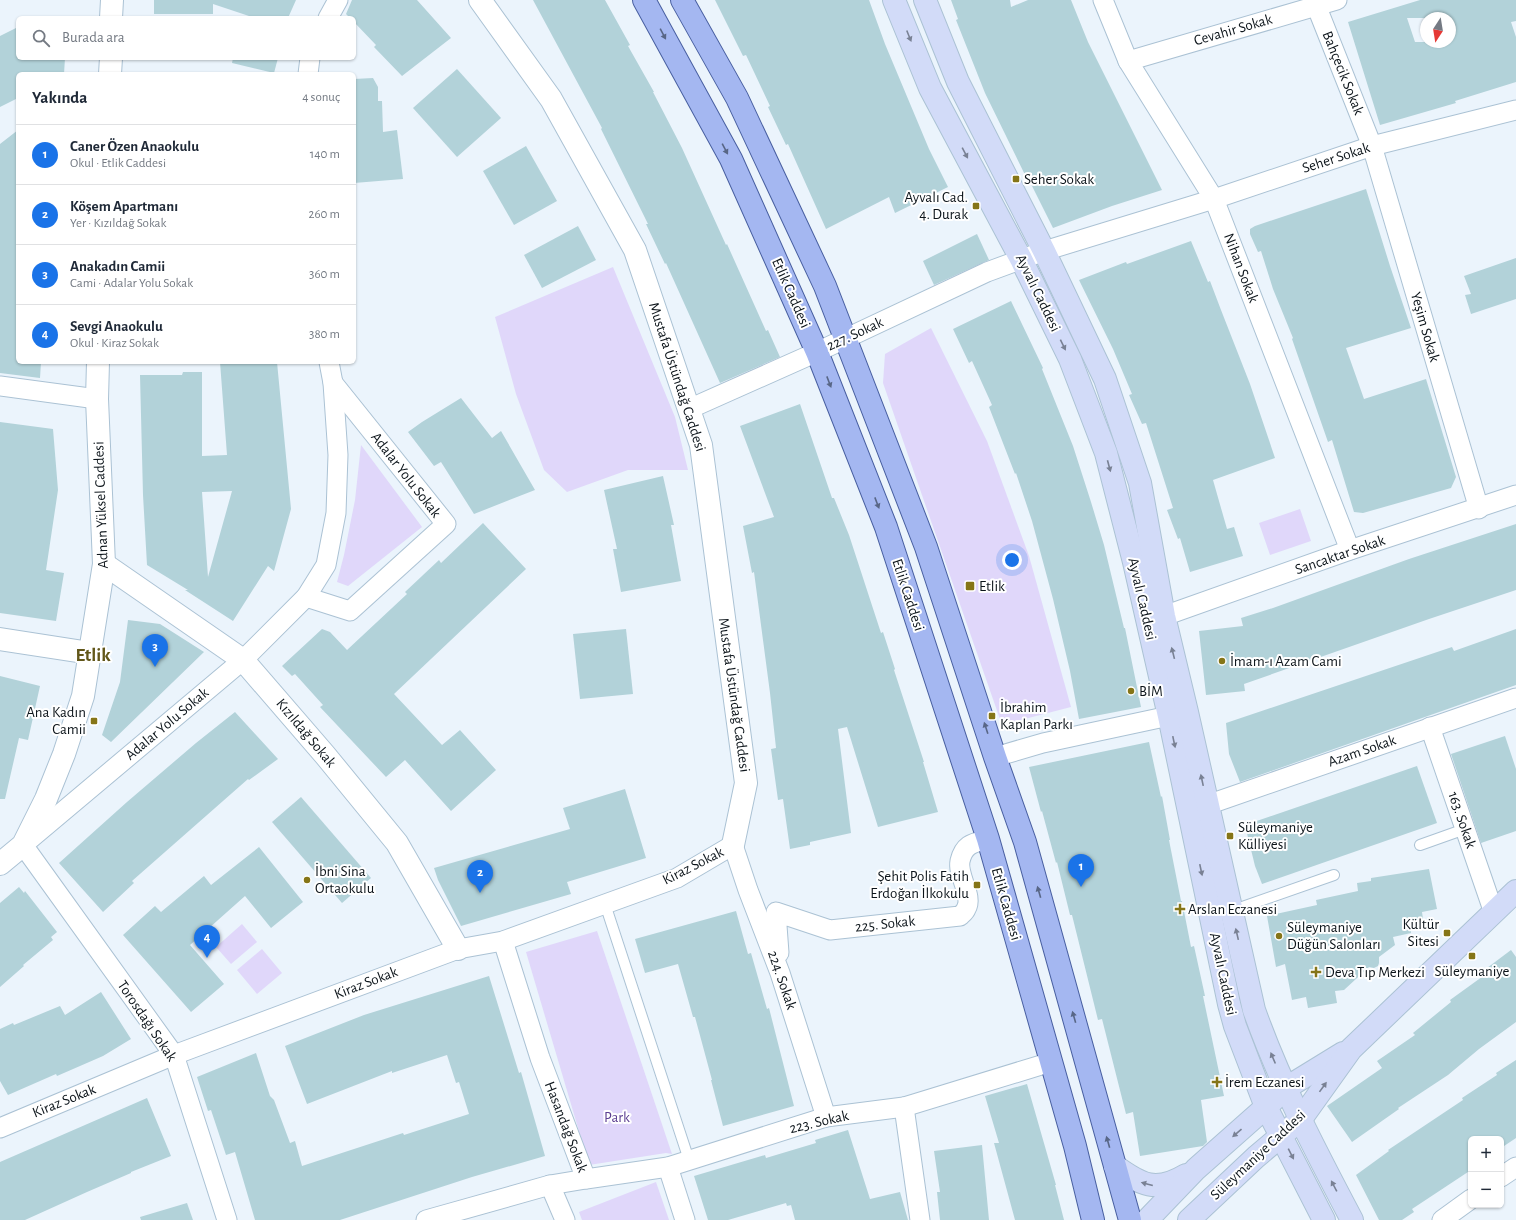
<!DOCTYPE html>
<html lang="tr">
<meta charset="utf-8">
<style>
:root{--surface:#fff;--page:#f2f2f3;--text:#1f2937;--muted:#747a83;--line:#e0e1e3;--accent:#1a73e8}
body{margin:0;font-family:"Alegreya Sans",sans-serif;background:var(--page);color:var(--text)}
.controls{position:absolute;right:12px;bottom:12px;display:grid;overflow:hidden;border-radius:6px;box-shadow:0 1px 3px #0004}
.controls button{width:36px;height:36px;display:grid;place-items:center;padding:0;border:0;border-bottom:1px solid var(--line);background:var(--surface);color:var(--text);font:20px sans-serif}
.compass{position:absolute;left:1420px;top:12px;width:36px;height:36px;border-radius:50%;background:var(--surface);box-shadow:0 1px 3px #0004;rotate:192deg}
.you{position:absolute;left:1012px;top:560px;width:14px;height:14px;margin:-10px;border:3px solid #fff;border-radius:50%;background:#1a73e8;box-shadow:0 0 0 6px #1a73e833}
.badge{display:grid;place-items:center;width:26px;height:26px;border-radius:50%;background:var(--accent);color:#fff;font-size:13px;font-weight:700}
.pin{position:absolute;translate:-50% -33px;filter:drop-shadow(0 1px 2px #0008)}
.pin::after{content:'';position:absolute;top:21px;width:14px;height:12px;background:inherit;clip-path:polygon(0 0,100% 0,50% 100%)}
.list{margin:0;padding:0;list-style:none}
h2{display:flex;justify-content:space-between;align-items:center;height:52px;margin:0;padding:0 16px;font-size:17px}
h2 small{font-size:13px;font-weight:400;color:var(--muted)}
.list li{display:grid;grid-template-columns:26px 1fr auto;gap:12px;align-items:center;box-sizing:border-box;height:60px;padding:0 16px;border-top:1px solid var(--line)}
.list b{display:block;font-size:15px;white-space:nowrap}
.list p{margin:0;font-size:13px;white-space:nowrap;color:var(--muted)}
.list em{font-size:13px;font-style:normal;color:var(--muted)}
.icon{flex:none;width:22px;height:22px;fill:none;stroke:currentColor;stroke-width:2;stroke-linecap:round;stroke-linejoin:round}
.map{position:relative;flex:none;width:1516px;height:1220px;overflow:hidden}
.search{position:absolute;background:var(--surface);box-shadow:0 1px 3px #0004;left:16px;top:16px;width:340px;height:44px;display:flex;align-items:center;gap:10px;box-sizing:border-box;padding:0 14px;border-radius:6px;color:var(--muted);font-size:15px}
.panel{position:absolute;background:var(--surface);box-shadow:0 1px 3px #0004;left:16px;top:72px;width:340px;height:292px;border-radius:6px}
.map>svg:first-child{display:block}
.green{fill:#e0d7fa}
.building{fill:#b2d2d9;fill-rule:evenodd}
.lines{fill:none;stroke-linecap:round;stroke-linejoin:round}
.service-casing{stroke:#abc2d4;stroke-width:12}
.minor-casing{stroke:#abc2d4;stroke-width:21}
.tertiary-casing{stroke:#abc2d4;stroke-width:24}
.secondary-casing{stroke:#abc2d4;stroke-width:24}
.primary-casing{stroke:#485fa0;stroke-width:24}
.service{stroke:#fff;stroke-width:10}
.minor{stroke:#fff;stroke-width:19}
.tertiary{stroke:#fff;stroke-width:22}
.secondary{stroke:#d2dbf8;stroke-width:22}
.primary{stroke:#a4b7f1;stroke-width:22}
.oneway{fill:#586686}
.oneway2{fill:#798194}
.poi-dot{fill:#857517;stroke:#fff;stroke-width:1.5}
.labels{text-anchor:middle;dominant-baseline:central;stroke-width:4;stroke-linejoin:round;paint-order:stroke}
.street-label{font-size:15px;fill:#0c141a;stroke:#fff}
.poi-label{font-size:15px;fill:#0c141a;stroke:#fff;text-anchor:start}
.park-label{font-size:15px;fill:#5c3f91;stroke:#fff}
.district-label{font-size:19px;font-weight:bold;fill:#62571a;stroke:#fff}
</style>
<div class="map">
<svg width="1516" height="1220" viewBox="0 0 1516 1220">
<rect width="100%" height="100%" fill="#ebf4fc"/>
<g class="green">
<polygon points="613,267 675,417 688,470 628,470 567,492 544,470 516,394 495,317"/>
<polygon points="931,328 987,441 1029,556 1071,707 1002,725 883,383 885,354"/>
<polygon points="361,445 422,527 348,586 337,582 344,555 355,500"/>
<polygon points="1300,509 1311,541 1270,555 1259,523"/>
<polygon points="242,924 257,942 231,964 216,947"/>
<polygon points="597,931 672,1154 666,1153 589,1165 526,952"/>
<polygon points="262,949 282,973 257,994 237,970"/>
<polygon points="656,1182 669,1220 582,1220 579,1212"/>
</g>
<g class="building">
<polygon points="154,0 296,0 288,18 255,18 213,4 213,14 154,14"/>
<polygon points="352,0 417,0 451,38 402,76 374,47 376,45 354,22 354,18 350,18 346,14"/>
<polygon points="533,0 605,0 630,45 628,46 654,92 653,92 682,148 726,245 727,244 766,331 768,330 780,357 720,383 666,263 665,264 646,224 648,224 601,129 602,128"/>
<polygon points="715,0 869,0 885,44 929,149 948,187 895,213 889,197 826,229 788,144 786,145 768,107 770,106 746,55 743,56"/>
<polygon points="951,0 1010,0 1011,7 1028,0 1071,0 1088,42 1162,190 1112,206 1053,228 1029,180 1028,181 985,93 956,20 958,19"/>
<path d="M1420 0H1516V21L1511 22 1516 37V82L1455 101 1456 103 1380 125 1348 22ZM1407 18H1450V42H1415Z"/>
<polygon points="18,27 18,58 65,58 64,74 18,74 18,98 0,107 0,36"/>
<polygon points="233,58 278,58 274,73 232,63"/>
<polygon points="457,69 501,118 457,157 413,108"/>
<polygon points="373,78 378,87 378,101 382,101 383,132 397,130 403,179 354,183 354,79"/>
<polygon points="18,130 18,362 41,362 40,378 0,373 0,144"/>
<polygon points="526,146 557,201 514,225 483,171"/>
<polygon points="1366,189 1390,266 1411,328 1346,348 1364,399 1426,379 1456,477 1451,488 1363,513 1354,512 1332,440 1328,442 1292,339 1293,338 1273,289 1261,251 1258,252 1250,234 1250,229 1255,226"/>
<polygon points="578,226 596,260 542,288 524,255"/>
<polygon points="977,234 989,260 934,285 923,261"/>
<polygon points="1191,241 1208,282 1210,281 1221,310 1250,384 1275,458 1213,480 1227,529 1234,527 1243,556 1190,572 1180,538 1178,539 1167,510 1173,508 1146,423 1142,424 1129,395 1132,394 1113,349 1079,280 1126,262 1127,264"/>
<polygon points="1516,258 1516,299 1471,314 1465,295 1471,294 1464,276"/>
<polygon points="1011,301 1043,368 1042,369 1073,446 1091,502 1104,545 1124,628 1125,628 1141,707 1079,719 1070,671 1053,599 1032,521 1016,473 1015,474 989,407 992,405 972,361 969,363 953,329"/>
<path d="M220 362H277L291 509 274 571 268 566 233 621 185 590H188L147 565 143 495 140 375H182L183 372H202V456L227 455ZM232 491 208 577 202 492Z"/>
<polygon points="461,398 492,438 501,431 535,490 474,514 441,462 434,466 408,432 422,422"/>
<polygon points="800,404 832,498 834,498 849,535 881,633 883,632 895,669 894,670 924,762 923,762 938,812 878,827 847,727 838,729 851,833 810,842 810,845 790,849 783,799 778,800 771,749 776,748 770,693 754,572 752,573 743,526 774,517 740,426"/>
<polygon points="0,422 53,429 58,490 46,570 64,573 56,621 0,613"/>
<polygon points="663,476 674,525 671,525 681,581 621,592 613,549 617,549 604,490"/>
<polygon points="483,523 526,569 394,694 442,745 460,730 496,770 451,811 405,760 386,777 320,707 323,705 295,674 292,676 282,666 322,629 330,632 347,650 407,594 405,592 439,560 441,563"/>
<polygon points="1516,524 1516,590 1429,619 1244,684 1245,691 1206,695 1199,631 1243,626 1241,618 1273,608 1409,559"/>
<polygon points="128,620 160,624 204,652 111,742 102,735 120,682"/>
<polygon points="626,629 633,694 580,699 573,634"/>
<polygon points="1516,629 1516,685 1240,782 1229,754 1226,723 1452,647 1454,651"/>
<polygon points="0,676 40,686 28,740 19,738 5,799 0,799"/>
<polygon points="235,712 278,759 249,780 248,779 132,881 134,883 103,912 59,863 127,802 196,743"/>
<polygon points="1505,736 1516,769 1516,831 1481,843 1451,754"/>
<polygon points="1149,742 1161,797 1162,796 1170,840 1169,840 1181,901 1182,901 1191,947 1194,946 1205,996 1203,996 1224,1096 1201,1100 1207,1142 1203,1146 1140,1156 1133,1112 1126,1114 1102,1019 1098,1020 1072,915 1070,915 1057,862 1056,863 1042,811 1041,812 1029,767"/>
<polygon points="1417,766 1437,823 1262,884 1255,866 1245,825"/>
<polygon points="625,789 646,858 567,882 571,894 461,926 438,880 434,868 570,829 563,808"/>
<polygon points="301,797 371,878 342,903 272,822"/>
<polygon points="259,847 303,902 271,928 245,896 190,945 224,984 191,1012 123,935 155,906 161,912 204,876 211,885"/>
<polygon points="1429,869 1437,909 1422,912 1423,919 1409,922 1411,933 1393,937 1395,945 1379,957 1379,963 1378,966 1374,968 1369,967 1344,990 1335,991 1337,1003 1308,1008 1306,997 1292,1000 1285,964 1276,967 1267,916 1317,905 1316,900 1358,891 1357,883 1371,881 1371,878"/>
<polygon points="19,887 24,893 25,891 57,932 51,937 53,940 23,965 24,966 0,987 0,903"/>
<polygon points="736,911 748,954 751,953 767,1009 769,1008 794,1106 723,1126 711,1080 712,1080 695,1017 693,1017 678,964 645,973 635,939"/>
<polygon points="1511,950 1516,957 1516,1022 1479,1049 1448,1075 1398,1108 1399,1109 1352,1142 1327,1106 1382,1068 1377,1061 1415,1035 1413,1033 1451,1002 1450,1000 1486,974 1483,971"/>
<polygon points="489,976 519,1073 521,1072 545,1156 472,1177 340,1220 255,1220 235,1152 226,1155 211,1110 208,1111 197,1077 256,1053 270,1096 274,1100 290,1143 295,1141 302,1166 403,1133 404,1135 469,1114 459,1082 456,1083 447,1055 392,1073 392,1071 307,1104 285,1046 364,1015"/>
<polygon points="101,992 131,1039 103,1056 57,1076 56,1074 8,1095 0,1081 0,1029 13,1023 14,1025 60,1006 65,1015"/>
<polygon points="1516,1060 1516,1138 1501,1148 1501,1139 1471,1139 1471,1170 1412,1209 1414,1212 1402,1220 1379,1220 1356,1175 1389,1151 1388,1150 1463,1100 1462,1098 1497,1075 1496,1073"/>
<polygon points="1027,1084 1056,1185 1055,1185 1064,1220 1015,1220 994,1143 999,1143 985,1096"/>
<polygon points="147,1098 171,1156 131,1172 131,1173 87,1192 25,1220 0,1220 0,1162"/>
<polygon points="848,1130 870,1199 900,1192 908,1220 795,1220 791,1205 787,1206 786,1203 728,1220 708,1220 694,1176 765,1155 766,1158 816,1143 815,1140"/>
<polygon points="982,1145 989,1220 940,1220 937,1192 940,1192 934,1151"/>
<polygon points="187,1203 193,1220 141,1220 140,1217"/>
</g>
<g class="lines">
<g class="service-casing">
<g id="service">
<polyline points="1420,845 1465,829"/>
<polyline points="605,904 689,1160"/>
<polyline points="1231,911 1334,875"/>
</g>
</g>
<g class="minor-casing">
<g id="minor">
<polyline points="1103,0 1128,61 1214,199 1350,550"/>
<polyline points="1314,0 1372,146 1479,509"/>
<polyline points="328,18 338,0"/>
<polyline points="1128,61 1337,0"/>
<polyline points="308,74 310,58"/>
<polyline points="0,386 97,399"/>
<polyline points="689,409 817,352 987,272 1044,251 1214,199 1372,146 1516,110"/>
<polyline points="306,597 350,611 446,524 333,383"/>
<polyline points="1164,616 1350,550 1516,495"/>
<polyline points="1430,727 1494,913"/>
<polyline points="995,757 1043,743 1169,716"/>
<polyline points="1207,805 1516,698"/>
<path d="M779 953 776 912 830 930 960 916C962 914 965 912 966 909 974 896 957 876 960 861 964 844 973 843 988 839"/>
<polyline points="904,1107 920,1220"/>
<polyline points="0,1128 174,1055 458,949 503,941 677,878 733,845 748,890 780,973 826,1117"/>
<polyline points="668,1167 685,1220"/>
<polyline points="1501,1177 1516,1167"/>
<polyline points="586,1179 668,1167 826,1117 904,1107 1051,1062"/>
<polyline points="550,1185 565,1220"/>
<polyline points="227,1220 174,1055 23,845 243,660 306,597 326,565 336,513 338,455 333,383 329,362"/>
<polyline points="426,1220 550,1185 586,1179 540,1058 503,941"/>
<polyline points="1442,1220 1471,1199"/>
</g>
</g>
<g class="tertiary-casing">
<g id="tertiary">
<polyline points="480,0 551,99 635,250 701,445 746,783 733,845"/>
<polyline points="111,18 112,0"/>
<polyline points="110,74 111,58"/>
<polyline points="104,564 243,660 325,755 397,843 458,949"/>
<polyline points="0,639 90,653"/>
<polyline points="0,864 23,845 46,799 64,754 83,696 104,564 97,399 98,362"/>
</g>
</g>
<g class="secondary-casing">
<g id="secondary">
<polyline points="894,0 930,88 1021,259 1070,359 1106,453 1134,562 1169,716 1229,1004 1235,1026 1266,1107 1324,1220"/>
<path d="M925 0 958 82 1044 251 1105 379 1140 483 1164 616 1187 712 1254 1010C1280 1083 1316 1152 1352 1220"/>
<path d="M1115 1166C1141 1185 1156 1193 1186 1175"/>
<polyline points="1147,1220 1196,1169 1266,1107 1286,1088 1343,1053"/>
<polyline points="1189,1220 1256,1157 1301,1119 1351,1049 1516,891"/>
</g>
</g>
<g class="primary-casing">
<g id="primary">
<polyline points="644,0 731,159 817,352 886,527 988,839 1075,1146 1093,1220"/>
<polyline points="682,0 737,98 825,286 926,547 995,757 1025,842 1130,1220"/>
</g>
</g>
<use href="#service" class="service"/>
<use href="#minor" class="minor"/>
<use href="#tertiary" class="tertiary"/>
<use href="#secondary" class="secondary"/>
<use href="#primary" class="primary"/>
</g>
<defs><path id="oneway-solid" d="M-6-.8H1V-3.2L6.5 0L1 3.2V.8H-6Z"/></defs>
<g class="oneway">
<use href="#oneway-solid" transform="translate(663 34) rotate(62)"/>
<use href="#oneway-solid" transform="translate(725 149) rotate(62)"/>
<use href="#oneway-solid" transform="translate(829 382) rotate(69)"/>
<use href="#oneway-solid" transform="translate(877 503) rotate(69)"/>
<use href="#oneway-solid" transform="translate(986 728) rotate(-108)"/>
<use href="#oneway-solid" transform="translate(1039 892) rotate(-106)"/>
<use href="#oneway-solid" transform="translate(1074 1017) rotate(-106)"/>
<use href="#oneway-solid" transform="translate(1108 1142) rotate(-106)"/>
</g>
<g class="oneway2">
<use href="#oneway-solid" transform="translate(909 36) rotate(68)"/>
<use href="#oneway-solid" transform="translate(965 153) rotate(62)"/>
<use href="#oneway-solid" transform="translate(1063 345) rotate(64)"/>
<use href="#oneway-solid" transform="translate(1109 466) rotate(75)"/>
<use href="#oneway-solid" transform="translate(1173 653) rotate(-104)"/>
<use href="#oneway-solid" transform="translate(1174 742) rotate(78)"/>
<use href="#oneway-solid" transform="translate(1202 780) rotate(-102)"/>
<use href="#oneway-solid" transform="translate(1201 870) rotate(78)"/>
<use href="#oneway-solid" transform="translate(1237 934) rotate(-103)"/>
<use href="#oneway-solid" transform="translate(1273 1058) rotate(-113)"/>
<use href="#oneway-solid" transform="translate(1323 1087) rotate(-54)"/>
<use href="#oneway-solid" transform="translate(1237 1133) rotate(139)"/>
<use href="#oneway-solid" transform="translate(1291 1154) rotate(63)"/>
<use href="#oneway-solid" transform="translate(1147 1184) rotate(-165)"/>
<use href="#oneway-solid" transform="translate(1334 1186) rotate(-118)"/>
</g>
<g class="poi-dot">
<rect x="1012" y="175" width="8" height="8" rx="2"/>
<rect x="972" y="202" width="8" height="8" rx="2"/>
<rect x="965" y="581" width="10" height="10" rx="2"/>
<circle cx="1222" cy="661" r="4"/>
<circle cx="1131" cy="691" r="4"/>
<rect x="988" y="712" width="8" height="8" rx="2"/>
<rect x="90" y="717" width="8" height="8" rx="2"/>
<rect x="1226" y="832" width="8" height="8" rx="2"/>
<circle cx="307" cy="880" r="4"/>
<rect x="973" y="881" width="8" height="8" rx="2"/>
<path d="M1178 903h4v4h4v4h-4v4h-4v-4h-4v-4h4z"/>
<rect x="1443" y="929" width="8" height="8" rx="2"/>
<circle cx="1279" cy="936" r="4"/>
<rect x="1468" y="952" width="8" height="8" rx="2"/>
<path d="M1314 966h4v4h4v4h-4v4h-4v-4h-4v-4h4z"/>
<path d="M1215 1076h4v4h4v4h-4v4h-4v-4h-4v-4h4z"/>
</g>
<g class="labels">
<g class="street-label">
<text transform="translate(1233 30) rotate(-16)">Cevahir Sokak</text>
<text transform="translate(1343 73) rotate(68)">Bahçecik Sokak</text>
<text transform="translate(1336 158) rotate(-18)">Seher Sokak</text>
<text transform="translate(1241 268) rotate(69)">Nihan Sokak</text>
<text transform="translate(791 293) rotate(66)">Etlik Caddesi</text>
<text transform="translate(1038 293) rotate(64)">Ayvalı Caddesi</text>
<text transform="translate(1425 327) rotate(74)">Yeşim Sokak</text>
<text transform="translate(855 334) rotate(-25)">227. Sokak</text>
<text transform="translate(677 377) rotate(72)">Mustafa Üstündağ Caddesi</text>
<text transform="translate(406 475) rotate(52)">Adalar Yolu Sokak</text>
<text transform="translate(101 505) rotate(-92)">Adnan Yüksel Caddesi</text>
<text transform="translate(1340 555) rotate(-19)">Sancaktar Sokak</text>
<text transform="translate(908 595) rotate(72)">Etlik Caddesi</text>
<text transform="translate(1142 599) rotate(77)">Ayvalı Caddesi</text>
<text transform="translate(734 695) rotate(82)">Mustafa Üstündağ Caddesi</text>
<text transform="translate(167 724) rotate(-40)">Adalar Yolu Sokak</text>
<text transform="translate(306 733) rotate(50)">Kızıldağ Sokak</text>
<text transform="translate(1362 751) rotate(-19)">Azam Sokak</text>
<text transform="translate(1462 820) rotate(71)">163. Sokak</text>
<text transform="translate(693 866) rotate(-27)">Kiraz Sokak</text>
<text transform="translate(1006 904) rotate(74)">Etlik Caddesi</text>
<text transform="translate(885 924) rotate(-6)">225. Sokak</text>
<text transform="translate(1223 974) rotate(78)">Ayvalı Caddesi</text>
<text transform="translate(782 980) rotate(71)">224. Sokak</text>
<text transform="translate(366 983) rotate(-21)">Kiraz Sokak</text>
<text transform="translate(147 1021) rotate(56)">Torosdağı Sokak</text>
<text transform="translate(64 1101) rotate(-22)">Kiraz Sokak</text>
<text transform="translate(819 1122) rotate(-13)">223. Sokak</text>
<text transform="translate(566 1127) rotate(69)">Hasandağ Sokak</text>
<text transform="translate(1258 1155) rotate(-43)">Süleymaniye Caddesi</text>
</g>
<g class="poi-label">
<text x="1024" y="179">Seher Sokak</text>
<text x="968" y="197" text-anchor="end">Ayvalı Cad.<tspan x="968" dy="17">4. Durak</tspan></text>
<text x="979" y="586">Etlik</text>
<text x="1230" y="661">İmam-ı Azam Cami</text>
<text x="1139" y="691">BİM</text>
<text x="1000" y="707">İbrahim<tspan x="1000" dy="17">Kaplan Parkı</tspan></text>
<text x="86" y="712" text-anchor="end">Ana Kadın<tspan x="86" dy="17">Camii</tspan></text>
<text x="1238" y="827">Süleymaniye<tspan x="1238" dy="17">Külliyesi</tspan></text>
<text x="315" y="871">İbni Sina<tspan x="315" dy="17">Ortaokulu</tspan></text>
<text x="969" y="876" text-anchor="end">Şehit Polis Fatih<tspan x="969" dy="17">Erdoğan İlkokulu</tspan></text>
<text x="1188" y="909">Arslan Eczanesi</text>
<text x="1439" y="924" text-anchor="end">Kültür<tspan x="1439" dy="17">Sitesi</tspan></text>
<text x="1287" y="927">Süleymaniye<tspan x="1287" dy="17">Düğün Salonları</tspan></text>
<text x="1472" y="971" text-anchor="middle">Süleymaniye</text>
<text x="1325" y="972">Deva Tıp Merkezi</text>
<text x="1225" y="1082">İrem Eczanesi</text>
</g>
<g class="park-label">
<text x="617" y="1117">Park</text>
</g>
<g class="district-label">
<text x="93" y="655">Etlik</text>
</g>
</g>
</svg>
<div class="controls">
<button>+</button>
<button>−</button>
</div>
<svg class="compass" viewBox="-18 -18 36 36"><path d="M0-13l5 13h-10z" fill="#e53935"/><path d="M0 13l5-13h-10z" fill="#747a83"/></svg>
<div class="you"></div>
<div class="pin badge" style="left:1081px;top:887px">1</div>
<div class="pin badge" style="left:480px;top:893px">2</div>
<div class="pin badge" style="left:155px;top:667px">3</div>
<div class="pin badge" style="left:207px;top:958px">4</div>
<div class="search"><svg class="icon" aria-label="search" viewBox="0 0 24 24"><circle cx="10" cy="10" r="6"/><path d="M15 15l6 6"/></svg>Burada ara</div>
<section class="panel">
<h2>Yakında<small>4 sonuç</small></h2>
<ul class="list">
<li><span class="badge">1</span><div><b>Caner Özen Anaokulu</b><p>Okul · Etlik Caddesi</p></div><em>140 m</em></li>
<li><span class="badge">2</span><div><b>Köşem Apartmanı</b><p>Yer · Kızıldağ Sokak</p></div><em>260 m</em></li>
<li><span class="badge">3</span><div><b>Anakadın Camii</b><p>Cami · Adalar Yolu Sokak</p></div><em>360 m</em></li>
<li><span class="badge">4</span><div><b>Sevgi Anaokulu</b><p>Okul · Kiraz Sokak</p></div><em>380 m</em></li>
</ul>
</section>
</div>
